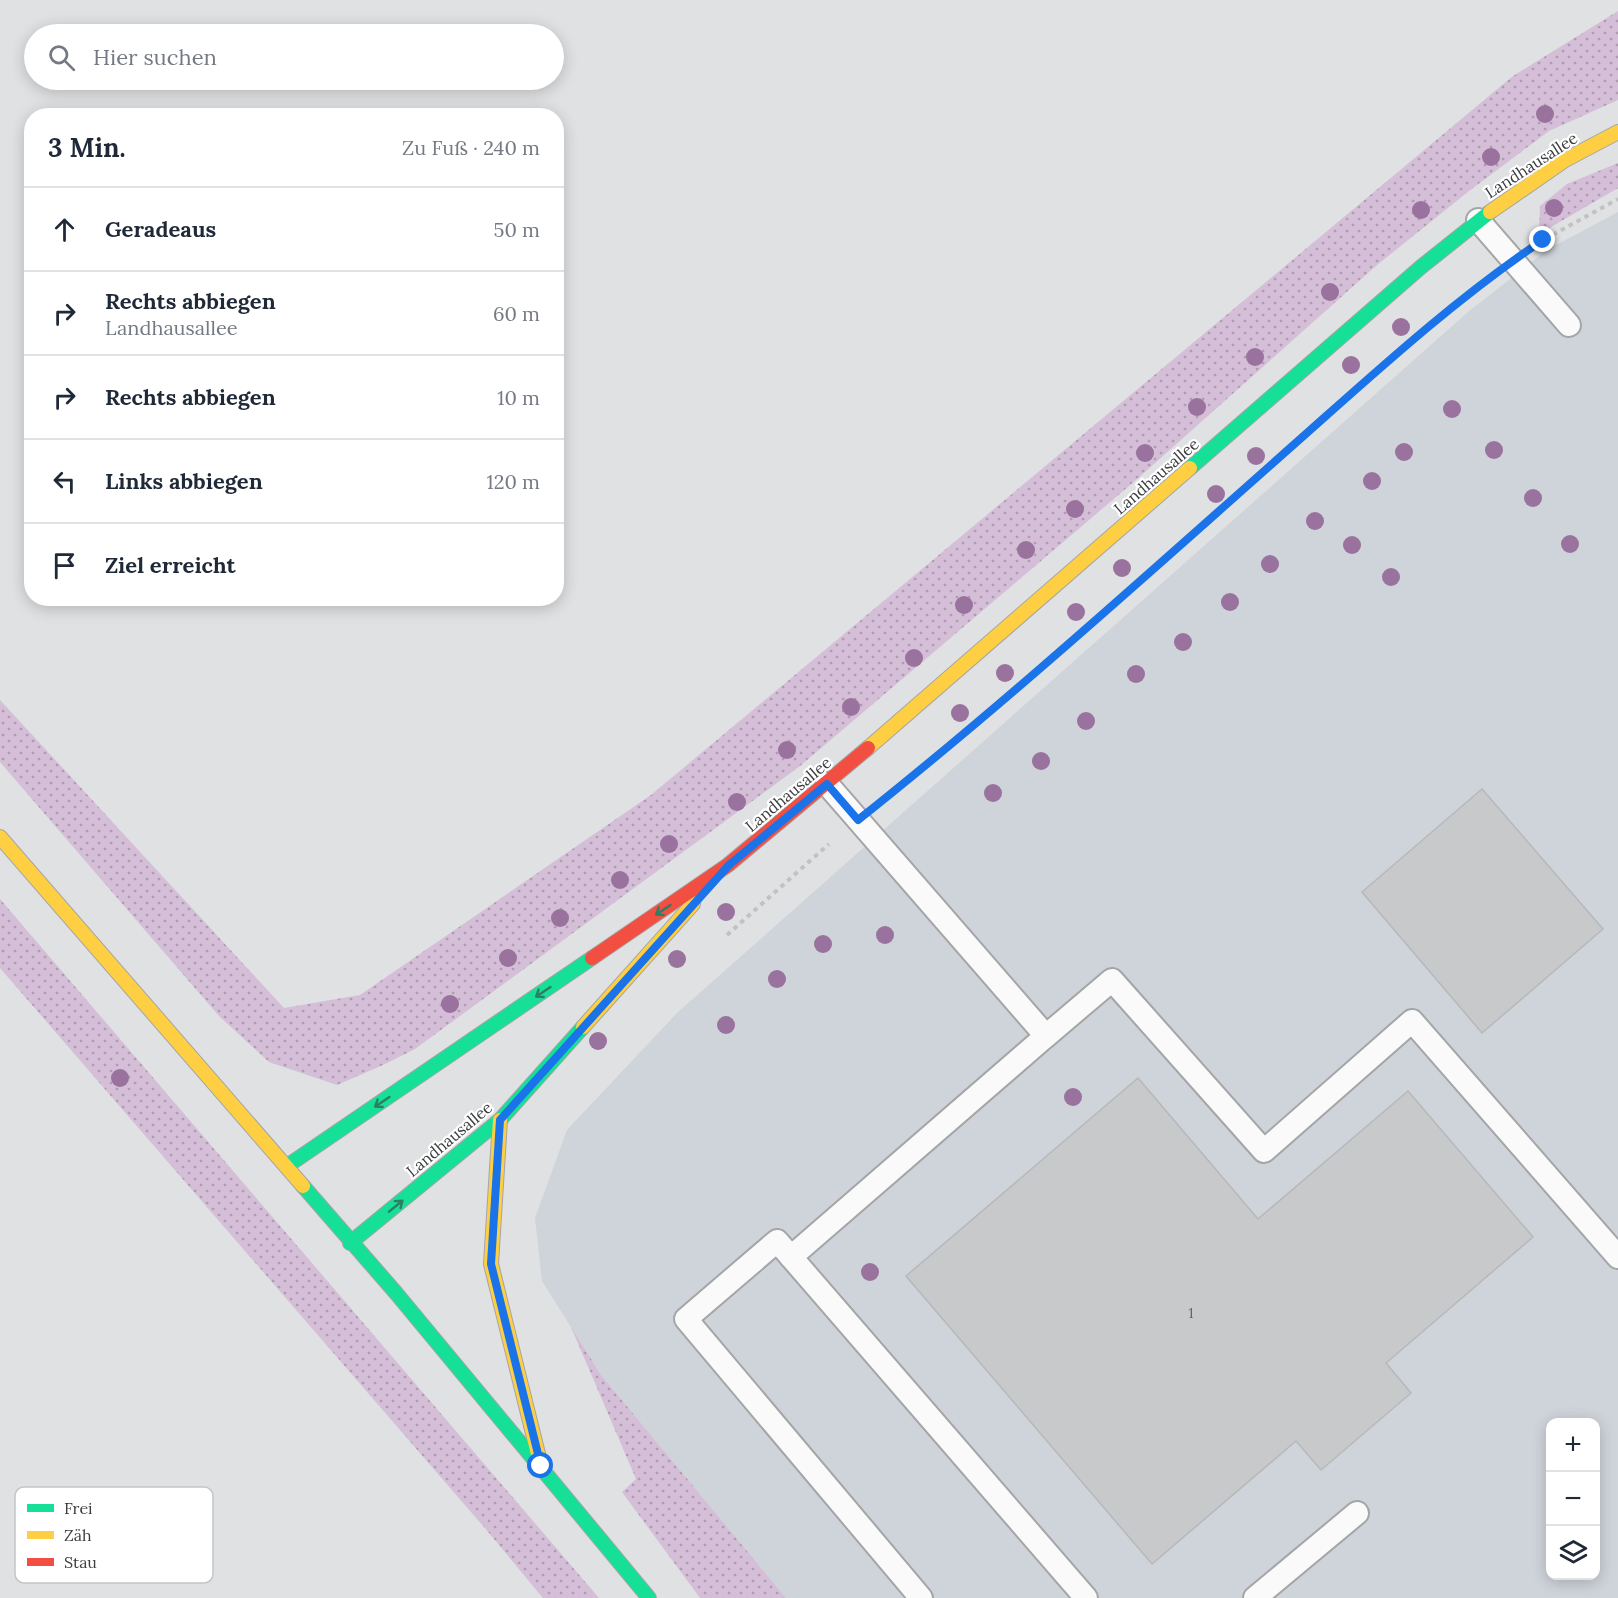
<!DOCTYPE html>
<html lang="de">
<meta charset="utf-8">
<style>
:root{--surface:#fff;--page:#f6f6f7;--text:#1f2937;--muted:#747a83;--line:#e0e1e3}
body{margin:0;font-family:Lora,serif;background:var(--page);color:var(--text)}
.controls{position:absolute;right:18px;bottom:18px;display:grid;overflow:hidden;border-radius:12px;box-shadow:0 3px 15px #0003}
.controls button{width:54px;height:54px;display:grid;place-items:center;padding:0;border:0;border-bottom:2px solid var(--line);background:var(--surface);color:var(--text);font:30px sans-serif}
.stop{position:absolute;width:18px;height:18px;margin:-14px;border:4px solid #1a73e8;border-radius:50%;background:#fff}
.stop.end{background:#1a73e8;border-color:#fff;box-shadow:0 2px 6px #0008}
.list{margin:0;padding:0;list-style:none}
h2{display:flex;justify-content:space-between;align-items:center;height:78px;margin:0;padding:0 24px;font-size:26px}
h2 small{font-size:20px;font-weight:400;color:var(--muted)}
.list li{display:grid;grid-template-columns:39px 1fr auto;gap:18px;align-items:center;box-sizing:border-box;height:84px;padding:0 24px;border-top:2px solid var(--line)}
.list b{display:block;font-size:22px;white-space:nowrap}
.list p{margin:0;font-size:20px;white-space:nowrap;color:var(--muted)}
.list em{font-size:20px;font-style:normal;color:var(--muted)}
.icon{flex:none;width:33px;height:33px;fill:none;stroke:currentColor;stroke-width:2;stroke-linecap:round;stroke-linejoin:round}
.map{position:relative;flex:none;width:1618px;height:1598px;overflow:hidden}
.search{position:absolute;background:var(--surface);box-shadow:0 3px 15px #0003;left:24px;top:24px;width:540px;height:66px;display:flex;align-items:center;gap:15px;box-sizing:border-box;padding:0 21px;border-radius:33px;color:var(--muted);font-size:22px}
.panel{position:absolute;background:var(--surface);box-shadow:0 3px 15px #0003;left:24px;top:108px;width:540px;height:498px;border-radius:24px}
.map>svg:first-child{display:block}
.built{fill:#cfd3da;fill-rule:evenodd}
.grass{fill:url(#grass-dots)}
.building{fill:#c8c9cb;stroke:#b6b8b9;stroke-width:1.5}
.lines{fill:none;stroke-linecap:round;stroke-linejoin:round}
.lane-casing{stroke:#a4a5a6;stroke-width:26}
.fast-casing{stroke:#a4a5a6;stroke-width:16}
.slow-casing{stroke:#a4a5a6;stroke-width:16}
.jam-casing{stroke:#a4a5a6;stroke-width:16}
.path{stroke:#c1c2c3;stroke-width:4;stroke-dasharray:4.5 4.5;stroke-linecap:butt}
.lane{stroke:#fafafb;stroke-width:22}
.fast{stroke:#16e098;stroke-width:14}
.slow{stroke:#ffcf43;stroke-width:14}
.jam{stroke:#f24e42;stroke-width:14}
.tree{fill:#99729e}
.oneway{stroke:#2d7e62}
.route{stroke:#1a73e8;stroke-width:8}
.labels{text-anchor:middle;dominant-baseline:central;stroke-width:4.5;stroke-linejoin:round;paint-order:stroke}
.number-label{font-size:14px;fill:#606162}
.street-label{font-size:16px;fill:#3c3d3e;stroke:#fff}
.key{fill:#fff;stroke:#c4c5c5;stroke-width:1.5}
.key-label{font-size:16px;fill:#3c3d3e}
</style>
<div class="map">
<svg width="1618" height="1598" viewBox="0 0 1618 1598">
<defs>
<pattern id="grass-dots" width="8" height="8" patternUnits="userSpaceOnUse" patternTransform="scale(1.5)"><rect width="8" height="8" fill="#d5bed7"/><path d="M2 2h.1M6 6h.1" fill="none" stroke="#ae9cb0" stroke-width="1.8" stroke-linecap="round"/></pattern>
</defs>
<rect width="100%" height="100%" fill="#dfe1e3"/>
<path class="built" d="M1618 212V1598H786L601 1375 542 1281 535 1218 567 1130 677 1013 1468 312 1547 250ZM1550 1422H1596V1576H1550Z"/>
<g class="grass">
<polygon points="1618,11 1618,100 1549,131 1469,191 1377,265 1136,480 800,766 415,1049 383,1065 337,1085 269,1062 219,1016 0,762 0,700 284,1008 360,995 651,795 1513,76"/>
<polygon points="1618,163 1618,188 1539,234 1540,206 1567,184"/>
<polygon points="0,899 599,1598 543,1598 484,1527 0,968"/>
<polygon points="571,1327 601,1375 786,1598 700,1598 622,1492 636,1479"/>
</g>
<g class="building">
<polygon points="1482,789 1603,929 1482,1033 1362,892"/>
<polygon points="1138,1078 1258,1219 1408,1091 1533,1237 1386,1363 1411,1393 1321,1470 1296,1441 1152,1564 906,1276"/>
</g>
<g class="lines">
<g class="lane-casing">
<g id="lane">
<polyline points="1478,220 1569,325"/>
<polyline points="827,784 1046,1036 1112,980 1264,1151 1412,1021 1618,1257"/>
<polyline points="1046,1036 791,1257 1086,1598"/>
<polyline points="791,1257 777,1241 686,1319 921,1598"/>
<polyline points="1255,1598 1357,1513"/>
</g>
</g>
<g class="fast-casing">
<g id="fast">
<polyline points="1190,468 1421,267 1490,212"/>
<polyline points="287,1166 592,958"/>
<polyline points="303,1186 396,1293 649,1598"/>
<polyline points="350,1243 500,1120 583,1027"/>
</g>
</g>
<g class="slow-casing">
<g id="slow">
<polyline points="1490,212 1565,160 1618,132"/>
<polyline points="868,748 1190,468"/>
<polyline points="0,837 303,1186"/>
<polyline points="583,1027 693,904"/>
<polyline points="500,1120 491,1264 541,1466"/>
</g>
</g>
<g class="jam-casing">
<polyline id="jam" points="592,958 728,865 868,748"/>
</g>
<g class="path">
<polyline points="1545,239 1618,199"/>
<polyline points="888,796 1112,605 1366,381 1482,283"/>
<polyline points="727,935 829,844"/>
</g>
<use href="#lane" class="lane"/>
<use href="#fast" class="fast"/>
<use href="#slow" class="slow"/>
<use href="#jam" class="jam"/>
</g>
<g class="tree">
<circle cx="1545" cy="114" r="9"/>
<circle cx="1491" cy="157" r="9"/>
<circle cx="1554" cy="208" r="9"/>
<circle cx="1421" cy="210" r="9"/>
<circle cx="1330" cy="292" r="9"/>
<circle cx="1401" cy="327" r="9"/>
<circle cx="1255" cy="357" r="9"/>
<circle cx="1351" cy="365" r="9"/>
<circle cx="1197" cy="407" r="9"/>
<circle cx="1452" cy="409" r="9"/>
<circle cx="1494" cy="450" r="9"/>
<circle cx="1404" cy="452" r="9"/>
<circle cx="1145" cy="453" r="9"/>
<circle cx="1256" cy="456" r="9"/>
<circle cx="1372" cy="481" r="9"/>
<circle cx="1216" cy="494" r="9"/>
<circle cx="1533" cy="498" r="9"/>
<circle cx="1075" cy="509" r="9"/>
<circle cx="1315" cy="521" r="9"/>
<circle cx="1570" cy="544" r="9"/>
<circle cx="1352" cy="545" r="9"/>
<circle cx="1026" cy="550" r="9"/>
<circle cx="1270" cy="564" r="9"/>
<circle cx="1122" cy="568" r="9"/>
<circle cx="1391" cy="577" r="9"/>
<circle cx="1230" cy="602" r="9"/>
<circle cx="964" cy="605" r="9"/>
<circle cx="1076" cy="612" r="9"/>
<circle cx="1183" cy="642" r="9"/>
<circle cx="914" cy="658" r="9"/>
<circle cx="1005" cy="673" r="9"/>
<circle cx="1136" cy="674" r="9"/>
<circle cx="851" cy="707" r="9"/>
<circle cx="960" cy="713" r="9"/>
<circle cx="1086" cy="721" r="9"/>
<circle cx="787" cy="750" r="9"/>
<circle cx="1041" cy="761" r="9"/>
<circle cx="993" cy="793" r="9"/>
<circle cx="737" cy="802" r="9"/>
<circle cx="669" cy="844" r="9"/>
<circle cx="620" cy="880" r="9"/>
<circle cx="726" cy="912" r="9"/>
<circle cx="560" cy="918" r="9"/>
<circle cx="885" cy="935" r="9"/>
<circle cx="823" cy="944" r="9"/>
<circle cx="508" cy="958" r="9"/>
<circle cx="677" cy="959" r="9"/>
<circle cx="777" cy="979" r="9"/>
<circle cx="450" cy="1004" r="9"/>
<circle cx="726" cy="1025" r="9"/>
<circle cx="598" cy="1041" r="9"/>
<circle cx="120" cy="1078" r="9"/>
<circle cx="1073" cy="1097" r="9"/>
<circle cx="870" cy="1272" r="9"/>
</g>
<defs><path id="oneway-shaft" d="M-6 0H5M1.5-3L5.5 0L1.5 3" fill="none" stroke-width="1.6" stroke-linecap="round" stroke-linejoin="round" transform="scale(1.5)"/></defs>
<g class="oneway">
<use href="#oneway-shaft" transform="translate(663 910) rotate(146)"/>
<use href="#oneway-shaft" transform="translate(543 992) rotate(146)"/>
<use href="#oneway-shaft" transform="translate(382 1102) rotate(146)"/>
<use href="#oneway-shaft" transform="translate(396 1206) rotate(-39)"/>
</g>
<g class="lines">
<path class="route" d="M541 1466 491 1264 500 1120 729 865 827 784 858 820C1004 704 1142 579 1281 456 1365 382 1449 303 1543 240"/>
</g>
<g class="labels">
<g class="number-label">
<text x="1191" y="1313">1</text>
</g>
<g class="street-label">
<text transform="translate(1531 165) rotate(-33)">Landhausallee</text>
<text transform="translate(1156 476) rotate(-41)">Landhausallee</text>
<text transform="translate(788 794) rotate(-40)">Landhausallee</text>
<text transform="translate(449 1139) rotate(-40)">Landhausallee</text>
</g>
</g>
<rect x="15" y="1487" width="198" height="96" rx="9" class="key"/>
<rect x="27" y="1504" width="27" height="8" fill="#16e098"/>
<rect x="27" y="1531" width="27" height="8" fill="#ffcf43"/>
<rect x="27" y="1558" width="27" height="8" fill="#f24e42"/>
<g class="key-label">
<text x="64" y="1514">Frei</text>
<text x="64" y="1541">Zäh</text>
<text x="64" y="1568">Stau</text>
</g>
</svg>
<div class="controls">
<button>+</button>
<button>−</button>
<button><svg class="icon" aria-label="layers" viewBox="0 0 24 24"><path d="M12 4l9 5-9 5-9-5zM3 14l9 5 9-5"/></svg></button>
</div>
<div class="stop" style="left:541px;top:1466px"></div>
<div class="stop end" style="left:1543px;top:240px"></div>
<div class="search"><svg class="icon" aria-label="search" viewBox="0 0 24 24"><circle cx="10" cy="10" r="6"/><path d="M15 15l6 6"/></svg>Hier suchen</div>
<section class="panel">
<h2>3 Min.<small>Zu Fuß · 240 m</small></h2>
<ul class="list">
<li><svg class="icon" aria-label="ahead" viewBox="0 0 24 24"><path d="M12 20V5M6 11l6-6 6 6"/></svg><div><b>Geradeaus</b></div><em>50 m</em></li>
<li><svg class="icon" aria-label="right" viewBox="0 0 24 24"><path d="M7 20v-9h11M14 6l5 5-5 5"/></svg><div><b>Rechts abbiegen</b><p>Landhausallee</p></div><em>60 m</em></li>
<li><svg class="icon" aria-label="right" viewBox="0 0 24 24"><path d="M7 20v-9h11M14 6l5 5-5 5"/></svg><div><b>Rechts abbiegen</b></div><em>10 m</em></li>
<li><svg class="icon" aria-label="left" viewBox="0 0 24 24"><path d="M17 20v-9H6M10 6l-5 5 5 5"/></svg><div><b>Links abbiegen</b></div><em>120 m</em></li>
<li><svg class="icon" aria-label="arrive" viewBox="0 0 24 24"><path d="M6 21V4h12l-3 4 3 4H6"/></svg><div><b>Ziel erreicht</b></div></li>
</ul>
</section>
</div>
